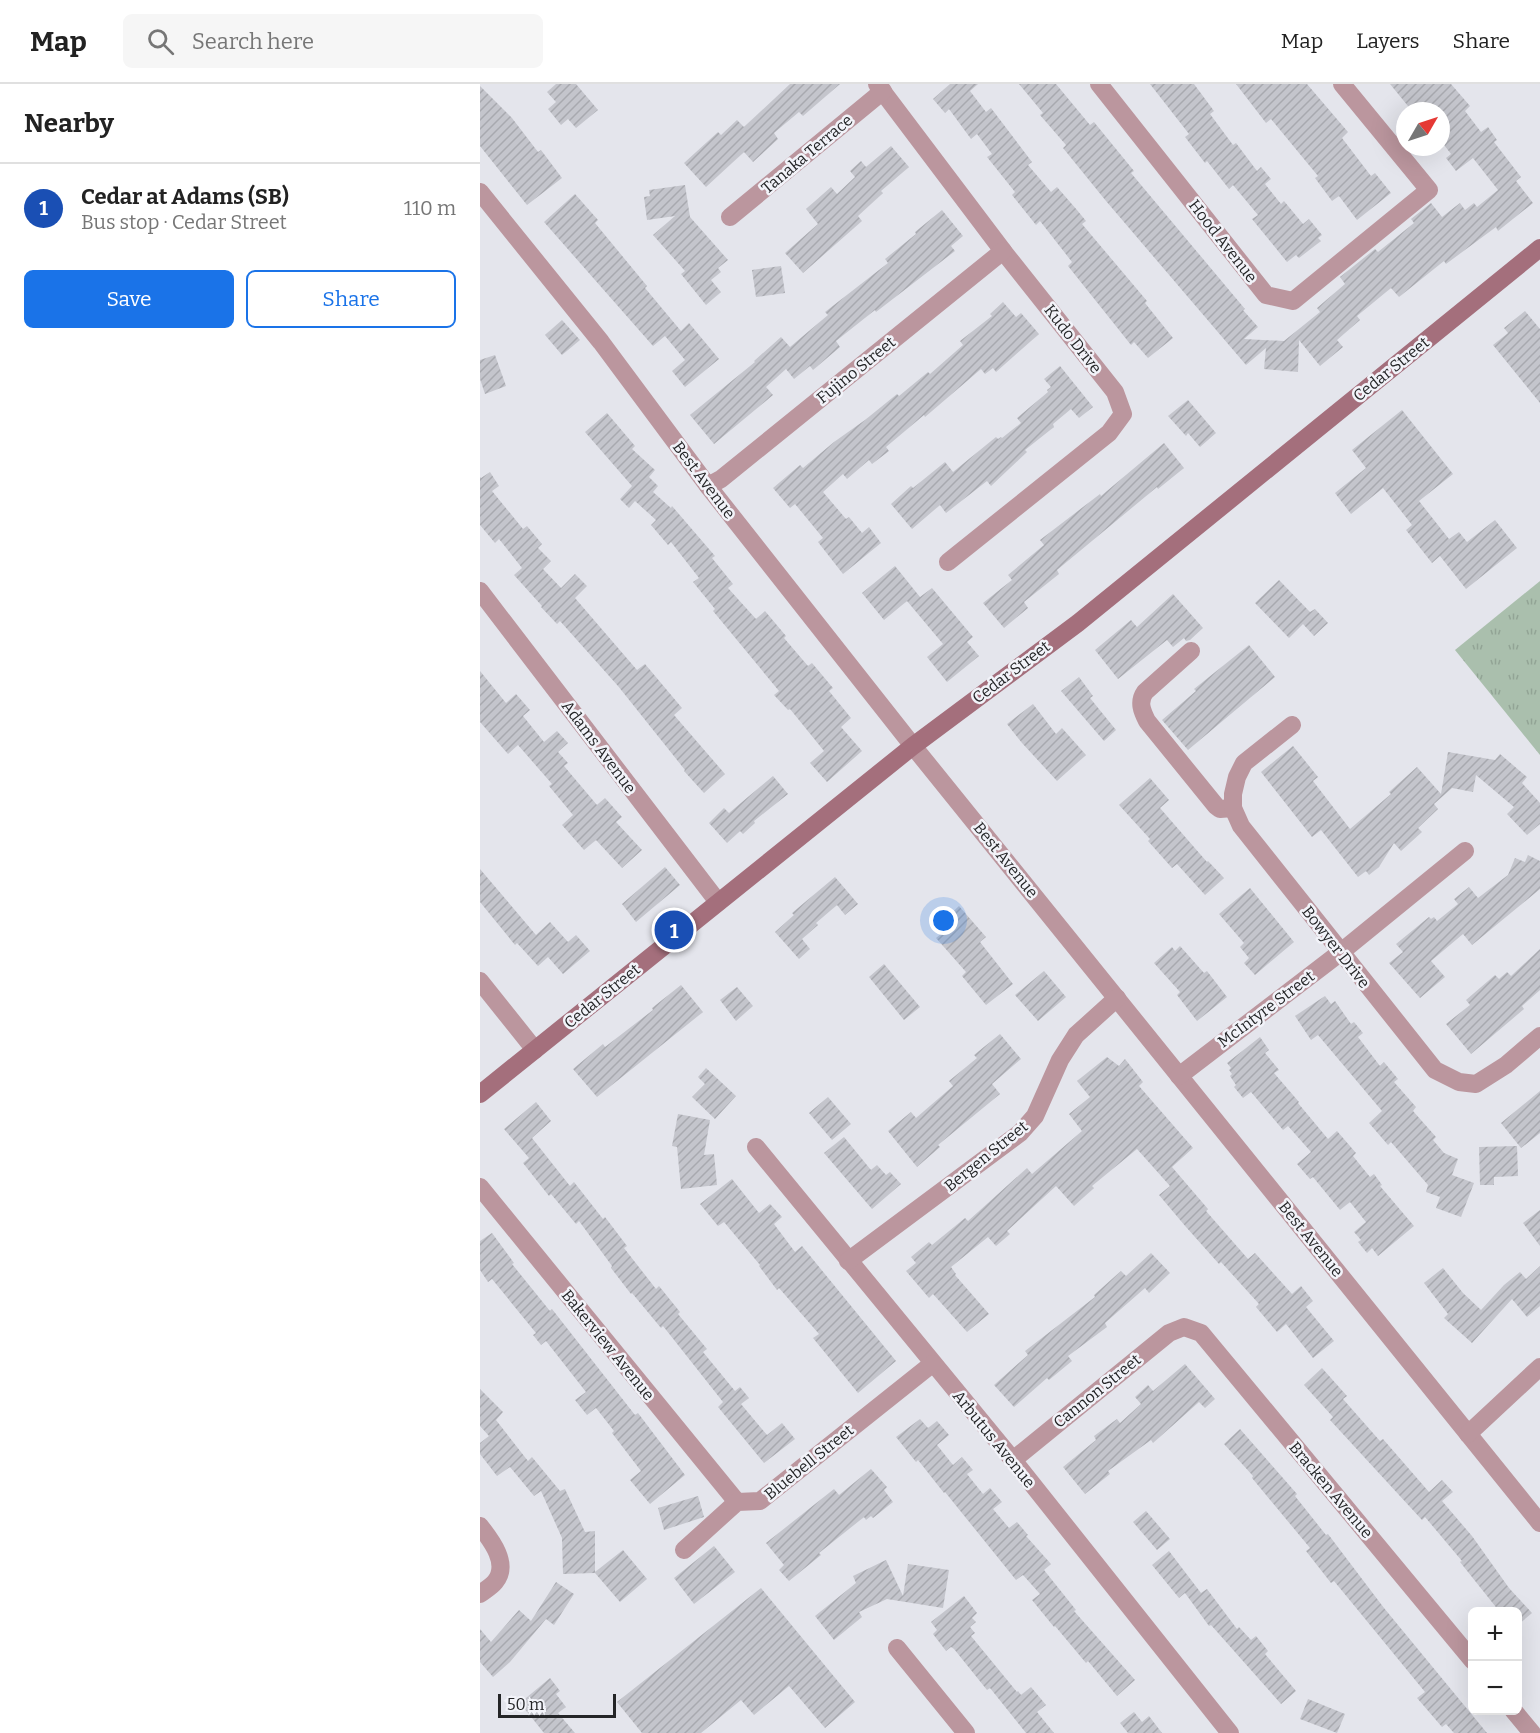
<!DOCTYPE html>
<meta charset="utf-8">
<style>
:root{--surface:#fff;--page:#f6f6f6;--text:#222;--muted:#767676;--line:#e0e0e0;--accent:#1a73e8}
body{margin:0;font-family:Bitter,serif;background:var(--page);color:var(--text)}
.controls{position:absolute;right:18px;bottom:18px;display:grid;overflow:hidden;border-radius:9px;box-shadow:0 6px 24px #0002}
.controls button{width:54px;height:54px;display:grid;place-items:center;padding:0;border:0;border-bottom:2px solid var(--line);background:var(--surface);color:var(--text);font:30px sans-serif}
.compass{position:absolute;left:916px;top:18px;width:54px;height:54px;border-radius:50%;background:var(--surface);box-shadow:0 6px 24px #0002;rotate:51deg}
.scale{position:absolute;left:18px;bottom:15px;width:118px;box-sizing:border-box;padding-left:6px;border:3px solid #242527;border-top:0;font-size:16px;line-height:21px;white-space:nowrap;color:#242527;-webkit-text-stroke:4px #f2f3f9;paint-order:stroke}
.you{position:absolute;left:464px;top:837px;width:21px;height:21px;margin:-15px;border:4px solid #fff;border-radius:50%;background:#1a73e8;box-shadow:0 0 0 9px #1a73e833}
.badge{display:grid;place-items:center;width:39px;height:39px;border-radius:50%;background:var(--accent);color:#fff;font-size:20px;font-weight:700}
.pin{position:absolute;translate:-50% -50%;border:3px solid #fff;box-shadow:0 2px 6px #0006}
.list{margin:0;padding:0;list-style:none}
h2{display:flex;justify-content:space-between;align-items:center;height:78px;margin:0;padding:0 24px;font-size:26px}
h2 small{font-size:20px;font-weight:400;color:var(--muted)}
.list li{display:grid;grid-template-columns:39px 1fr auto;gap:18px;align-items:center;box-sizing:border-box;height:90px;padding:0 24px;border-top:2px solid var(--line)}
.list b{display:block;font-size:22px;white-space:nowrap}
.list p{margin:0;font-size:20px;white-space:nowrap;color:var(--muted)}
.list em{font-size:20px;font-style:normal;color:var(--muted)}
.actions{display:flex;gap:12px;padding:18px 24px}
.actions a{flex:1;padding:14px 0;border:2px solid var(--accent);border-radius:9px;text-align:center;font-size:21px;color:var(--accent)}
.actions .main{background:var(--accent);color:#fff}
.icon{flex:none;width:33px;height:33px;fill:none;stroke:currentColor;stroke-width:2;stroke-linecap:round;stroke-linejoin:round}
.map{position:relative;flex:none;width:1060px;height:1649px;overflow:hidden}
header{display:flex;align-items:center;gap:36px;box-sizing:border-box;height:84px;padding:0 30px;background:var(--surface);border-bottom:2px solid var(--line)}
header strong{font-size:28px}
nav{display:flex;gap:33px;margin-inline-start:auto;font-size:21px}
.search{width:420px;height:54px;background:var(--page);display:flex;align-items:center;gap:15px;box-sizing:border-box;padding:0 21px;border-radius:9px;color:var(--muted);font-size:22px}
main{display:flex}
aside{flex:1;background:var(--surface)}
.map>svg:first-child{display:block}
.park{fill:url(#park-tufts)}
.building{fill:url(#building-hatch)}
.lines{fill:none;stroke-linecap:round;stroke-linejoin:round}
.street{stroke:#bb969e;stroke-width:18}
.secondary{stroke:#a46f7c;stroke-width:18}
.labels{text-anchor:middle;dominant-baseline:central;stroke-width:5;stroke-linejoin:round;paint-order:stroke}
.street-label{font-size:16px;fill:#242527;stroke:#f2f3f9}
</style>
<header>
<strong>Map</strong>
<div class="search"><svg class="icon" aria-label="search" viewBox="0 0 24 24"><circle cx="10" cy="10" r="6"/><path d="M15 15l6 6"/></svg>Search here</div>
<nav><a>Map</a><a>Layers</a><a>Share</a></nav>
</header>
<main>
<aside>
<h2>Nearby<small></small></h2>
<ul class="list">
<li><span class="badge" style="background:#1a4fb4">1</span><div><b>Cedar at Adams (SB)</b><p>Bus stop · Cedar Street</p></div><em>110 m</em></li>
</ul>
<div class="actions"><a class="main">Save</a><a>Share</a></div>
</aside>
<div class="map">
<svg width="1060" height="1649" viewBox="0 0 1060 1649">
<defs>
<pattern id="park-tufts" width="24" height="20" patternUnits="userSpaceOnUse" patternTransform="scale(1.5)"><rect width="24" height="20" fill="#aabfad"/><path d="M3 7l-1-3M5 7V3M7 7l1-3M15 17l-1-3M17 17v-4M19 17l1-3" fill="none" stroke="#92a495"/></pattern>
<pattern id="building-hatch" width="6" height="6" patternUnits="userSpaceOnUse" patternTransform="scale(1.5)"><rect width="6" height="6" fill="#c4c5cc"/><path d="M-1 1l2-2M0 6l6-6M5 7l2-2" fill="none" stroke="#a8a9af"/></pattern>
</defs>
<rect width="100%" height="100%" fill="#e4e5ec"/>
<polygon class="park" points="1060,497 1060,671 975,566"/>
<g class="building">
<polygon points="76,0 96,0 118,26 96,44 88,35 81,41 68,25 76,18 67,8"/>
<polygon points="310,0 360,0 323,32 319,28 294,49 298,55 273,78 264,68 226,103 204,79 238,48 241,51 257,36 264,43"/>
<polygon points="470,0 498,0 490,7 506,28 511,24 552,78 548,81 571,108 577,103 597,126 606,137 602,140 667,217 665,219 693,254 668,274 654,258 651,261 588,182 592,178 560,137 556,141 532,111 535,108 507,73 512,70 497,50 491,55 469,25 465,29 453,15"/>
<polygon points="539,0 576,0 610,41 614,38 654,87 651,89 765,225 763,226 778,243 764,255 804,257 840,228 837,224 865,200 860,193 895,165 898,168 934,139 931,135 951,119 962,133 980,119 985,126 994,119 997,123 1018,106 993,74 976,87 966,74 971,70 961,57 961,27 932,27 910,0 971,0 990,22 985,27 1001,48 1008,43 1017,56 1014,58 1041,93 1036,97 1053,119 1018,147 1016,143 966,180 964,177 919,213 911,204 877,232 880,236 857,256 863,263 840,282 819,256 818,288 784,285 786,264 766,281 626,117 583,64 586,61 560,31 563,29"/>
<polygon points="670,0 714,0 734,27 730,30 753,61 756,59 777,87 781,83 791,95 785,100 801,120 804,117 823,140 829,135 842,151 838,154 841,157 819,174 816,171 807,178 772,135 778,131 753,101 749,105 727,77 725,79 705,53 709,50"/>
<polygon points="756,0 827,0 868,48 862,54 891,92 895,89 911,109 877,136 859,112 852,117 835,94 838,92 819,69 791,35 786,39"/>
<polygon points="0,2 32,34 58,68 61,66 82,94 47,121 0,62"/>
<polygon points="411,62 429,83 401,107 403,109 378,132 382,137 323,189 305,169 338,140 326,125 351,103 357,110 375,93 370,87 381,77 386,83"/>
<polygon points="205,101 210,133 248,176 238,184 241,188 231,196 241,208 226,221 201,190 205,187 173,151 195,132 167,136 164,113 170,112 169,106"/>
<polygon points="95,110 118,136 115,139 167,202 165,204 201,247 209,239 239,275 205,303 192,287 205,276 185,252 173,262 64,138"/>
<polygon points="462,126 483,152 471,162 475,167 396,228 395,226 356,257 360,263 333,286 330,282 314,295 306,285 286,303 293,311 234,360 210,331 275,278 274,277 301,253 310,263 348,231 345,228 408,179 405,175 436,150 435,148"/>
<polygon points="301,182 305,209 276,213 272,186"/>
<polygon points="523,218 536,233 541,229 559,250 516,288 513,284 505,290 501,285 445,333 444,331 406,363 409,367 392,380 389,376 367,395 363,390 343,408 366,435 369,433 382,449 389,443 401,459 363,490 338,458 343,454 315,420 310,424 293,404 320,381 323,384 354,358 385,336 417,310 419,312 448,288 450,290 483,261 480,257 512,232 510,230"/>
<polygon points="1045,227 1060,245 1060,319 1013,261 1028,249 1024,244"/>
<polygon points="82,236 100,256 82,271 65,251"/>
<polygon points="15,271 26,302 5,310 0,295 0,276"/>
<polygon points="580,282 613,323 599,334 591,325 573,340 574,343 545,366 547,368 511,402 507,397 466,429 460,421 432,445 411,420 431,402 433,404 465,378 473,388 516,353 518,355 521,353 522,354 541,339 537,334 568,308 567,306 571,303 564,295"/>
<polygon points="708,316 736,349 720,363 708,349 706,352 688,332"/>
<polygon points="922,326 973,390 939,417 969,455 979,448 987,458 1015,436 1037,464 986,505 960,472 952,479 926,446 932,441 903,404 871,430 855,409 886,384 872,366"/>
<polygon points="127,329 155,362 152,365 175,386 169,393 178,402 173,408 191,424 192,422 235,472 232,474 253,500 248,504 276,535 285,527 306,552 304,554 328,582 332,579 353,604 349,607 371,634 361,643 382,667 347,698 330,679 344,667 310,625 308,626 294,611 299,607 233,527 235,525 213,498 219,494 191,458 188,461 171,441 176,436 155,417 149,424 140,415 152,402 105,348"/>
<polygon points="684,359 704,384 678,405 677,403 577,486 579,490 544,518 548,524 524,544 503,519 532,496 528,491 564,461 560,456 620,410 621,412"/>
<polygon points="10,388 19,402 12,407 43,445 47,442 62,460 58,464 71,477 63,485 81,504 95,490 107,502 95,514 157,586 165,580 202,624 194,631 245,690 224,709 204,687 205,686 138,602 80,537 77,540 61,523 62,522 34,491 42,484 19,455 15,459 0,441 0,393 1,394"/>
<polygon points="415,482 440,513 452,504 493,553 487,558 499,572 467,598 447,573 463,560 427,517 404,536 382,509"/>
<polygon points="799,496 830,528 835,525 848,539 834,552 823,540 809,554 775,519"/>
<polygon points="693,510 723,544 710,556 706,557 704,554 693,563 687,556 638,595 615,566 651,536 657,543"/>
<polygon points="769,561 795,593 708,666 682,636 716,607 714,605"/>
<polygon points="0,587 26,619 36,610 50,626 43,632 64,658 77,647 88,659 78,668 88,679 84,682 117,721 125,714 142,733 136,738 162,766 142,784 116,756 104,766 82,741 93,731 69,702 72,700 38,661 28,670 0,638"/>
<polygon points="599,593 613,612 610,614 636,646 624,657 581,607"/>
<polygon points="553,620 576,650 582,644 606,671 577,697 542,659 527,640"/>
<polygon points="813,662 838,693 833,697 870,745 911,710 909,708 937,683 961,710 968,668 1015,676 1020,670 1047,693 1042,699 1060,719 1060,740 1047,751 1027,730 1034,723 996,691 993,708 972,704 954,720 958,725 938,744 942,748 921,767 914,759 899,783 889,791 886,787 878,793 841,746 832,753 781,688"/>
<polygon points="293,692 308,710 274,737 275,739 263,750 260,747 247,759 229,739 244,724 249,729"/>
<polygon points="670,694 689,716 680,724 727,778 728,777 744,794 725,811 697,780 692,784 668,757 670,755 639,721"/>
<polygon points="1048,771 1060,777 1060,805 992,861 983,850 951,877 965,893 940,914 909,879 923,868 916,860 949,833 951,835 954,833 957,837 978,820 974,815 989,803 998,814 1028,791 1035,774 1045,778"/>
<polygon points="185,783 200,801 156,838 142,820"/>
<polygon points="0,785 56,851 70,838 88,858 96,851 110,867 83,890 68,873 58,882 37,859 35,861 0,818"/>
<polygon points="355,793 378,820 365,831 357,821 336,839 338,841 322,855 330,865 319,875 295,848 314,831 312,829"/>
<polygon points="770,804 814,858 775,891 764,879 769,874 760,863 764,859 739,830"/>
<polygon points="479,822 506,853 500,858 533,900 506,921 482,892 486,888 456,854 470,842 464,836"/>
<polygon points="700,862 724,889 727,887 747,913 717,937 697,911 700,908 674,879 692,863 695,867"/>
<polygon points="1060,865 1060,906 1042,922 1044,925 991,970 966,940 990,921 986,916 1015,891 1019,895 1027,888 1031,892"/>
<polygon points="404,880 440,923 424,936 389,893"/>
<polygon points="564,887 586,913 558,937 535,911"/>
<polygon points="201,901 223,928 117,1013 93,985 123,960 125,963 173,926 172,924"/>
<polygon points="257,903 273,922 256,937 240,916"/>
<polygon points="845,912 851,920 855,917 871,940 874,938 883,949 878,953 900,982 904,978 918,995 914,998 936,1023 933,1027 956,1053 953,1056 964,1069 978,1075 972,1091 994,1099 981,1133 956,1124 960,1113 946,1108 948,1101 911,1058 908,1061 889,1039 902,1027 838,951 831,956 815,932"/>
<polygon points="520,950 541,975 512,1000 520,1010 458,1061 460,1063 437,1083 408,1047 431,1028 436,1034 473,1002 469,997 497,974 494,971"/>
<polygon points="780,953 789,966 785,969 799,986 794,989 819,1018 818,1019 848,1055 857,1047 876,1069 873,1072 890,1093 894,1090 902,1101 900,1102 934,1142 898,1172 892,1164 887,1169 878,1158 881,1156 874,1148 886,1138 870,1118 860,1126 833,1093 830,1095 817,1080 831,1068 808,1042 803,1046 771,1008 763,1014 754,1003 756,1001 750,992 752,990 749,986 751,984 747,979"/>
<polygon points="627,973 639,982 645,975 663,998 659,1002 713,1064 692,1083 728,1125 726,1127 768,1175 775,1169 812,1210 821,1202 833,1217 826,1223 854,1257 833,1274 806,1240 797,1248 776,1223 779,1220 741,1178 739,1180 706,1143 679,1111 690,1102 657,1065 612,1102 614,1104 594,1122 576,1102 527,1147 530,1150 516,1162 508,1153 471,1183 476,1190 475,1191 509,1230 487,1248 453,1210 449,1214 426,1187 436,1179 431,1173 449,1158 452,1161 485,1134 488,1137 547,1084 552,1090 602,1047 589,1030 610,1013 597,997"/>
<polygon points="226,984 256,1012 235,1035 212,1013 225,1000 218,993"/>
<polygon points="1060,1007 1060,1049 1041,1064 1021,1039"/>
<polygon points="348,1013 371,1040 352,1056 329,1029"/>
<polygon points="56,1018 71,1037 52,1054 90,1102 94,1098 123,1135 125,1133 147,1162 144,1164 176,1205 179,1202 200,1228 198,1230 227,1265 223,1268 255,1307 260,1303 269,1314 261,1320 287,1351 302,1339 315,1355 284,1379 238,1323 243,1318 183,1242 181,1244 152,1209 151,1210 131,1184 132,1182 99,1137 96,1140 71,1110 69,1112 43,1079 49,1074 24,1045"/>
<polygon points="198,1030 230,1036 224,1071 234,1070 237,1101 201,1105 197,1063 192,1062"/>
<polygon points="364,1053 391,1086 397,1081 406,1091 410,1088 421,1100 392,1125 344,1069"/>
<polygon points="1037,1062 1038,1092 1014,1093 1014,1101 1000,1101 999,1063"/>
<polygon points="252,1095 279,1129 290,1120 302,1133 294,1140 315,1168 322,1162 416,1277 378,1309 333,1254 339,1250 299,1204 297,1206 279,1182 280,1181 244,1138 238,1142 220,1120"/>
<polygon points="1060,1126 1060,1162 1043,1139"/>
<polygon points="12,1149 34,1179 32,1180 70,1227 72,1225 155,1331 158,1329 205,1391 170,1420 150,1396 161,1387 132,1349 134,1347 116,1324 107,1331 95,1316 106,1308 66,1257 61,1261 53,1251 56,1249 12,1195 8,1198 0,1186 0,1157"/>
<polygon points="671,1169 690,1189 669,1209 665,1204 625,1239 627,1243 588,1272 592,1277 569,1296 567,1294 534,1323 514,1301 548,1271 545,1267 615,1213 614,1211 641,1187 646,1192"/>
<polygon points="1060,1182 1060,1222 1047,1233 1032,1215 992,1259 964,1234 968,1230 944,1199 963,1184 983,1209 1001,1226 1024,1201 1040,1188 1046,1195"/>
<polygon points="705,1280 735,1315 725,1324 719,1318 673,1359 671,1356 628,1387 630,1390 605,1410 583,1383 616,1356 614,1352 637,1335 640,1339 661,1320 655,1313 668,1301 673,1307"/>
<polygon points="842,1284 867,1312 863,1315 900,1357 903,1355 949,1408 962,1396 973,1408 962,1417 992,1452 1029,1504 1052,1529 1038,1541 1038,1527 1019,1527 980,1478 982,1477 945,1433 942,1436 850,1336 853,1333 824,1301"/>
<polygon points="0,1305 23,1328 16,1336 48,1377 52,1373 80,1407 85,1405 105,1448 115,1447 115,1488 143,1466 167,1495 140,1518 115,1489 83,1490 82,1454 61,1407 54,1412 30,1383 17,1392 0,1370 0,1359 9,1352 0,1342"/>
<polygon points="440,1335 448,1344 457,1337 469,1351 457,1361 473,1381 482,1373 493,1386 487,1390 503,1410 510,1404 522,1418 513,1425 529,1444 537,1438 548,1451 546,1452 571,1480 564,1486 596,1526 594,1527 655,1596 637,1612 608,1577 606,1579 575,1542 574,1543 552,1516 560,1510 543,1491 536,1496 465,1408 464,1409 438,1376 436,1378 416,1353"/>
<polygon points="760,1345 817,1410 815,1412 846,1451 848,1450 904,1524 1007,1649 974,1649 966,1640 962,1643 937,1614 945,1608 854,1497 851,1499 826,1467 830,1464 772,1394 773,1392 744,1360"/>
<polygon points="391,1385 407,1403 404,1406 413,1418 393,1434 391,1432 386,1436 384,1433 339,1469 341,1471 309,1497 299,1486 304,1481 286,1459 354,1405 359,1411"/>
<polygon points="218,1412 224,1433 184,1446 178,1424"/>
<polygon points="666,1427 690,1455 677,1466 653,1438"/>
<polygon points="234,1462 255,1488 214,1520 194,1494"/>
<polygon points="689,1467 721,1509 727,1505 757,1545 759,1543 771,1556 776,1552 788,1567 785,1570 816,1607 801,1620 731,1541 729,1542 705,1509 699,1514 672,1481"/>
<polygon points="406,1476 423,1512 428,1480 469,1486 463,1524 407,1515 379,1528 382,1533 354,1556 335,1532 376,1499 373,1492"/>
<polygon points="76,1498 94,1510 74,1541 66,1535 30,1578 13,1593 0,1578 0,1545 11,1558 39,1526 51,1537"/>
<polygon points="281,1504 375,1618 345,1644 309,1602 274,1631 261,1616 221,1649 162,1649 137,1618"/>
<polygon points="484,1512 497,1529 492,1534 496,1538 490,1543 495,1549 491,1552 537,1608 538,1607 541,1611 551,1603 566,1621 557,1628 574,1649 546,1649 510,1604 507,1606 474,1565 471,1563 466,1567 453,1550 457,1546 451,1538"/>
<polygon points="70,1594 80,1607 76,1610 86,1623 78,1629 95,1649 64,1649 40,1619"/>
<polygon points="828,1615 865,1630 857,1649 820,1635"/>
<polygon points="654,1628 662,1638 669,1632 682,1649 648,1649 640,1639"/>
</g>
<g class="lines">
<g class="street">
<polyline points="397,0 523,167 635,308 643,330 629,349 468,478"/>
<polyline points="619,0 786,211 813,217 949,106 862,0"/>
<polyline points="0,108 121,258 228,402 433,662 1060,1439"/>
<polyline points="250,133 403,7"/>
<polyline points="228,402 241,395 523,167"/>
<polyline points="0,507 238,818"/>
<path d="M711 567 665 608C658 618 662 627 667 637L736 722 740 725 753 724"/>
<polyline points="812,641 764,679 757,693 753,710 753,724 761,742 955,986 979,998 996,1000 1026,981 1060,952"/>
<polyline points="0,897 55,966"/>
<polyline points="699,992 861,868 985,767"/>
<polyline points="276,1063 533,1376 750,1649"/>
<polyline points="0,1103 257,1418"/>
<polyline points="368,1177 540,1049 555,1032 580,976 596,951 637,914"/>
<polyline points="988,1350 1060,1283"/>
<polyline points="533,1376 689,1249 704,1243 721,1249 993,1577"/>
<path d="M0 1442C11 1456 30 1480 15 1498 11 1503 5 1506 0 1510"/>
<polyline points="204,1466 257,1418 280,1417 452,1280"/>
<polyline points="417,1564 486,1649"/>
<polyline points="1033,1626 1052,1649"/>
</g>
<polyline class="secondary" points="0,1010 433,662 598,539 1060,164"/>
</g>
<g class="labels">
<g class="street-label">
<text transform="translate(327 70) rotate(-40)">Tanaka Terrace</text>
<text transform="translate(743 157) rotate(52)">Hood Avenue</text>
<text transform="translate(593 255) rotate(52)">Kudo Drive</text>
<text transform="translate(911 285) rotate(-39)">Cedar Street</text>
<text transform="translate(376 286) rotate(-39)">Fujino Street</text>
<text transform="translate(224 396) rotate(53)">Best Avenue</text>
<text transform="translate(531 588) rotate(-37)">Cedar Street</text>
<text transform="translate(119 663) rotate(53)">Adams Avenue</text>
<text transform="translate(526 776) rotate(51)">Best Avenue</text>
<text transform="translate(856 863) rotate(52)">Bowyer Drive</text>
<text transform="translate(122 912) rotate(-39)">Cedar Street</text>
<text transform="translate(786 925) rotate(-37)">McIntyre Street</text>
<text transform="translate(506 1072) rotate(-39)">Bergen Street</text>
<text transform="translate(831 1155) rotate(51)">Best Avenue</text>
<text transform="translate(128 1261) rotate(51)">Bakerview Avenue</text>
<text transform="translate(617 1307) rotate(-39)">Cannon Street</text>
<text transform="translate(514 1355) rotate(51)">Arbutus Avenue</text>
<text transform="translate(329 1378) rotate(-39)">Bluebell Street</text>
<text transform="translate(851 1406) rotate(50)">Bracken Avenue</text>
</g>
</g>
</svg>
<div class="controls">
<button>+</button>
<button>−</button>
</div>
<svg class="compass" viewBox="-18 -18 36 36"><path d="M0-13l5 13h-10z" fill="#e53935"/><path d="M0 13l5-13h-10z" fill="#767676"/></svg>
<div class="scale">50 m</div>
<div class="you"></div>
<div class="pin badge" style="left:194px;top:846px;background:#1a4fb4">1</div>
</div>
</main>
